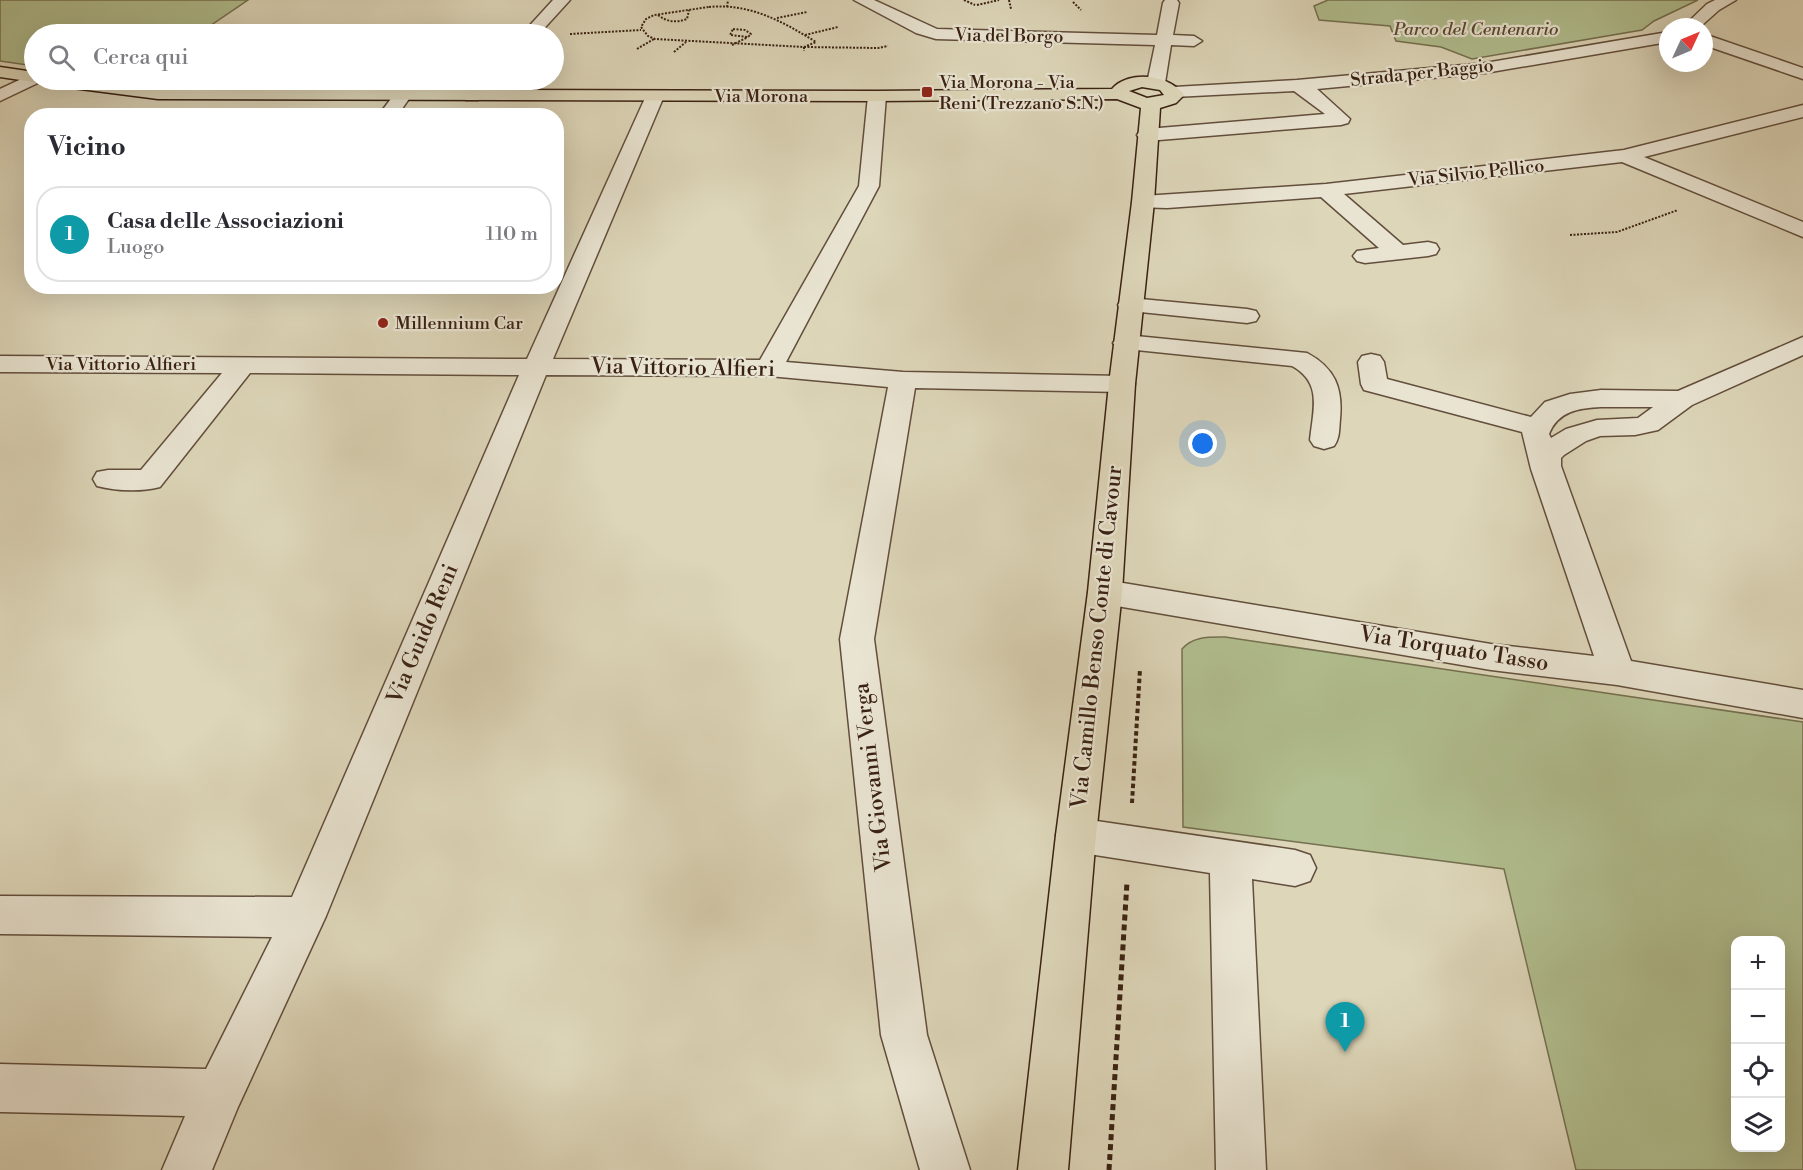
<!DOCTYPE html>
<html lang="it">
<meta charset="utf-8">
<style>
:root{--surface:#fff;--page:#f7f7f7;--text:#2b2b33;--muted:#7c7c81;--line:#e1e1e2;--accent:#db2777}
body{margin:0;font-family:"Libre Bodoni",serif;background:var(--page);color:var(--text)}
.controls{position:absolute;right:18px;bottom:18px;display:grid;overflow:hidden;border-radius:12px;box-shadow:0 6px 24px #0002}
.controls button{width:54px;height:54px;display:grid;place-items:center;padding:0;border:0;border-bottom:2px solid var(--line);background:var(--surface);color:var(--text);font:30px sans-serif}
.compass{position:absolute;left:1659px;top:18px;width:54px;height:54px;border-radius:50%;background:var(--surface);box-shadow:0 6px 24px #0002;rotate:46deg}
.you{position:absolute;left:1203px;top:444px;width:21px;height:21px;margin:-15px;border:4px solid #fff;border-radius:50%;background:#1a73e8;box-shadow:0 0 0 9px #1a73e833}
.badge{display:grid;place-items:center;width:39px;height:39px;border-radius:50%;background:var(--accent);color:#fff;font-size:20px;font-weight:700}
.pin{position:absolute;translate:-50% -50px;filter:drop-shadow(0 2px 3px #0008)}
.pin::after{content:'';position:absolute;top:32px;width:21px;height:18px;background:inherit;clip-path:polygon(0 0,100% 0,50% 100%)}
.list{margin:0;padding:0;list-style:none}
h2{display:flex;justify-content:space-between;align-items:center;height:78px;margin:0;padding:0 24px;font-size:26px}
h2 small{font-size:20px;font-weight:400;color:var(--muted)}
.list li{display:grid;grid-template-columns:39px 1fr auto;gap:18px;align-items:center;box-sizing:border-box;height:96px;margin:0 12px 12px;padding:0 12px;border:2px solid var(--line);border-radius:24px}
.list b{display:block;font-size:22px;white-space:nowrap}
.list p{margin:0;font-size:20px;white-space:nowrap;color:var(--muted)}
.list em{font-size:20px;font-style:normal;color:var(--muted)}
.icon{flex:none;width:33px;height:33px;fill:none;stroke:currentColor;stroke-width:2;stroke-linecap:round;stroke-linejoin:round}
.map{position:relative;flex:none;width:1803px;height:1170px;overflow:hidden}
.search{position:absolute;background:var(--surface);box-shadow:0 6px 24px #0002;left:24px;top:24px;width:540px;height:66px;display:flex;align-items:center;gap:15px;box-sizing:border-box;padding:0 21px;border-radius:33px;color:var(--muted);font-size:22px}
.panel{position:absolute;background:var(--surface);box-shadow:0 6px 24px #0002;left:24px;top:108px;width:540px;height:186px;border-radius:24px}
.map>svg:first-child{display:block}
.green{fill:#b1be8f;stroke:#757050;stroke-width:1.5;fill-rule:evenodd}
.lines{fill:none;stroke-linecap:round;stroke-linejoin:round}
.minor-casing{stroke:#624e3c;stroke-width:3}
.major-casing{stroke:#392112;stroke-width:3}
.path-far2{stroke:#392112;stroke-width:2;stroke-dasharray:2 1.5;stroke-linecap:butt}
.path-far1{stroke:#392112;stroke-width:4;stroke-dasharray:4.5 3;stroke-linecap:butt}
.path{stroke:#392112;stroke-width:5;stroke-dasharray:6 4;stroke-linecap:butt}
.minor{fill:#e9e4d2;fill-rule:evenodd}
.major{fill:#ddd6b9;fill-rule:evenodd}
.poi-dot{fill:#8f2418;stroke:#e9e4d2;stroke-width:2}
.labels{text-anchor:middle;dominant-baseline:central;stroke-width:4.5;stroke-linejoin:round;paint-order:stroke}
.far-park-label{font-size:18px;font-style:italic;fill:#574831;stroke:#e9e4d2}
.far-street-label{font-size:18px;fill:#392112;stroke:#e9e4d2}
.far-poi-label{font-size:18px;fill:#392112;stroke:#e9e4d2;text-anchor:start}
.street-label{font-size:22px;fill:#392112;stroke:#e9e4d2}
</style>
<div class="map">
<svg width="1803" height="1170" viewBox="0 0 1803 1170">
<rect width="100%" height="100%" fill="#ddd6b9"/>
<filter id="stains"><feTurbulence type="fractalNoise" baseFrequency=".00333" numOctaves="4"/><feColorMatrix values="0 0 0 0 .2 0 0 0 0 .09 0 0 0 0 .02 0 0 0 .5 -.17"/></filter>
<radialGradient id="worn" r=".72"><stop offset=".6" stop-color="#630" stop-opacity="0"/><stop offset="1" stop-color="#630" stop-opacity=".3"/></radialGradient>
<g class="green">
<polygon points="0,0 248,0 198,34 34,34 34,66 0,61"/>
<polygon points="1328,0 1698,0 1654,21 1642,30 1472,59 1441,47 1396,41 1390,26 1319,20 1314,6"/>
<path d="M1225 637 1803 722V1170H1576L1504 869 1183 827 1182 649C1193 636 1209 637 1225 637ZM1780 940V1148H1736V940Z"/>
</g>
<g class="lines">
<g class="minor-casing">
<g id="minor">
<polygon points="553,0 570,0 539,34 522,34"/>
<polygon points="854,0 874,0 937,29 1157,35 1163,3 1165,0 1177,0 1179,3 1173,35 1194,36 1202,41 1194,46 1171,45 1165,83 1162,87 1150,87 1147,83 1155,45 936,39 916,33"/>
<polygon points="1715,0 1736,0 1719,10 1700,27 1683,27 1707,4"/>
<polygon points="1668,32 1668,42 1485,73 1317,89 1350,119 1348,123 1341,125 1147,141 1140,139 1137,135 1140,131 1147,129 1325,114 1294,91 1174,97 1168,96 1165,92 1168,88 1174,87 1297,80 1485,63"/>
<polygon points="1704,34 1803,68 1803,79 1704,45"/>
<polygon points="34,73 34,80 42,80 40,82 0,101 0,89"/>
<polygon points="478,80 496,80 478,100 466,100 463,96"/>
<polygon points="402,91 408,92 411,96 397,116 378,116 396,92"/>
<path d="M655 91 661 92 664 96 553 359 760 360 859 186 868 96 871 92H883L886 96 879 186 786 362 903 372 1122 376 1132 378 1135 384 1132 390 1122 392 915 388 874 639 927 1035 970 1170H920L881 1035 840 639 888 387 769 376 546 375 326 916 238 1107 212 1170H162L185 1116 0 1112V1064L206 1069 272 937 0 934V896L292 897 519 375 250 373 160 487C141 492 116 491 97 486L93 479 97 472 108 470H141L222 373 0 372V356L527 359 646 96 649 92Z"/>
<polygon points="1803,105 1803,117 1644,157 1803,222 1803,237 1622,162 1344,194 1403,245 1428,242 1436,244 1439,249 1436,254 1428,256 1365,263 1357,261 1353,256 1357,251 1379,248 1321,197 1167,208 1135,207 1132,202 1135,197 1143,196 1326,184 1624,150"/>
<polygon points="1130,298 1247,309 1256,311 1259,316 1256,321 1247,323 1121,310 1118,305 1121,300"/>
<path d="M1126 335 1307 353C1335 368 1343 388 1340 419 1339 429 1340 438 1334 446L1324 449 1314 446 1310 440C1313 410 1323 383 1292 366L1117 348 1113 343 1117 338Z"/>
<path d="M1803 337V355L1692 405 1658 430 1635 435 1600 436 1586 441 1564 455 1561 458V466L1631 661 1803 690V718L1617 685 1491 670 1105 604 1093 600 1088 592 1093 584 1105 580 1491 644 1594 656 1531 469 1522 432 1364 390 1361 384 1358 362 1362 356 1371 354 1380 356 1384 362 1387 379 1531 417 1545 402 1570 394 1601 390 1678 391ZM1601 407H1653L1638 418 1597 420 1566 429 1551 438 1549 434C1558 411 1579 408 1601 407Z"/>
<polygon points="1076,818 1295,850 1310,855 1316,868 1310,881 1295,886 1252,879 1266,1170 1216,1170 1210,873 1076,852 1062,847 1056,835 1062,823"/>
</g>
</g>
<g class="major-casing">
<path id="major" d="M0 67 34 72V80H87L158 89 877 91 1112 89C1129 69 1170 75 1184 95L1176 103 1160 108 1154 202 1135 384 1122 592 1096 835 1068 1170H1018L1056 835 1088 592 1109 384 1132 202 1141 108 1117 99 877 101 158 99 49 85 40 80 34 82 0 77ZM1142 87 1160 90 1164 95 1147 98 1129 91Z"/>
</g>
<g class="path-far2">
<polyline points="964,0 975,5"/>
<polyline points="1009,0 1011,9"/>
<polyline points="1073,2 1081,10"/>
<polyline points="977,5 999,0"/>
<path d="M709 7C749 3 782 21 816 42L804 47 655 39 648 36 641 27 646 19 654 15Z"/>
<polyline points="727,7 728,0"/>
<path d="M658 15C667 22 676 23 687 19L689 10"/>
<polyline points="777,18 807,12"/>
<polygon points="733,29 745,30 751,34 748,37 730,35"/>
<polyline points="570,34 641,30"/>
<polyline points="805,35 838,27"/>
<polyline points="732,45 748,37"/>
<polyline points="804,47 878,48 888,46"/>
<polyline points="804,47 804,51"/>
<polyline points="637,49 654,39"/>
<polyline points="674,52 686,42"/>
<polyline points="1570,235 1617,232 1678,210"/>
</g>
<polyline class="path-far1" points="1132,803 1140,669"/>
<polyline class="path" points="1109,1170 1127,882"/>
<use href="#minor" class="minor"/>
<use href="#major" class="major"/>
</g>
<g class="poi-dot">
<rect x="921" y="86" width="12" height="12" rx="3"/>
<circle cx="383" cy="323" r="6"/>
</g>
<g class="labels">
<g class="far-park-label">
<text x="1476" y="29">Parco del Centenario</text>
</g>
<g class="far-street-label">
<text transform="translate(1009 36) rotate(1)">Via del Borgo</text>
<text transform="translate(1422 73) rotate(-6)">Strada per Baggio</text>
<text x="761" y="96">Via Morona</text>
<text transform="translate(1476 173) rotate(-6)">Via Silvio Pellico</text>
<text x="121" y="364">Via Vittorio Alfieri</text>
</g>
<g class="far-poi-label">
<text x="939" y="82">Via Morona - Via<tspan x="939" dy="21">Reni (Trezzano S.N.)</tspan></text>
<text x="395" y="323">Millennium Car</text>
</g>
<g class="street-label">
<text transform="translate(683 368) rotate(1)">Via Vittorio Alfieri</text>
<text transform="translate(423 634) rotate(-67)">Via Guido Reni</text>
<text transform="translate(1097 637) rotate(-84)">Via Camillo Benso Conte di Cavour</text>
<text transform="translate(1454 649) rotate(9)">Via Torquato Tasso</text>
<text transform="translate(873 777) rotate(-97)">Via Giovanni Verga</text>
</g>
</g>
<rect width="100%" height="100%" filter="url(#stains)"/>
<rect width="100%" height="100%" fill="url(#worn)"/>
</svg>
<div class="controls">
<button>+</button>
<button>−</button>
<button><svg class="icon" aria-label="locate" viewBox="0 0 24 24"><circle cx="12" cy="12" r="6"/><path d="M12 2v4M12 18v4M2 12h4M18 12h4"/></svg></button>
<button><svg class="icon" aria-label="layers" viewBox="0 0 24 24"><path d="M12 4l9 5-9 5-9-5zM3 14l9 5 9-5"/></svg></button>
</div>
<svg class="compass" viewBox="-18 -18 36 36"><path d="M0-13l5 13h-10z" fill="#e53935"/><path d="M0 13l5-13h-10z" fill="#7c7c81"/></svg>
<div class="you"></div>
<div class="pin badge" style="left:1345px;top:1052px;background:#0f9aa8">1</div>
<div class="search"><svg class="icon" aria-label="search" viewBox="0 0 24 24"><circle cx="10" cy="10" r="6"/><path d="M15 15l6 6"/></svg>Cerca qui</div>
<section class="panel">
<h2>Vicino<small></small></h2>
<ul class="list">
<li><span class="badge" style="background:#0f9aa8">1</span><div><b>Casa delle Associazioni</b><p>Luogo</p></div><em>110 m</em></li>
</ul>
</section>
</div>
